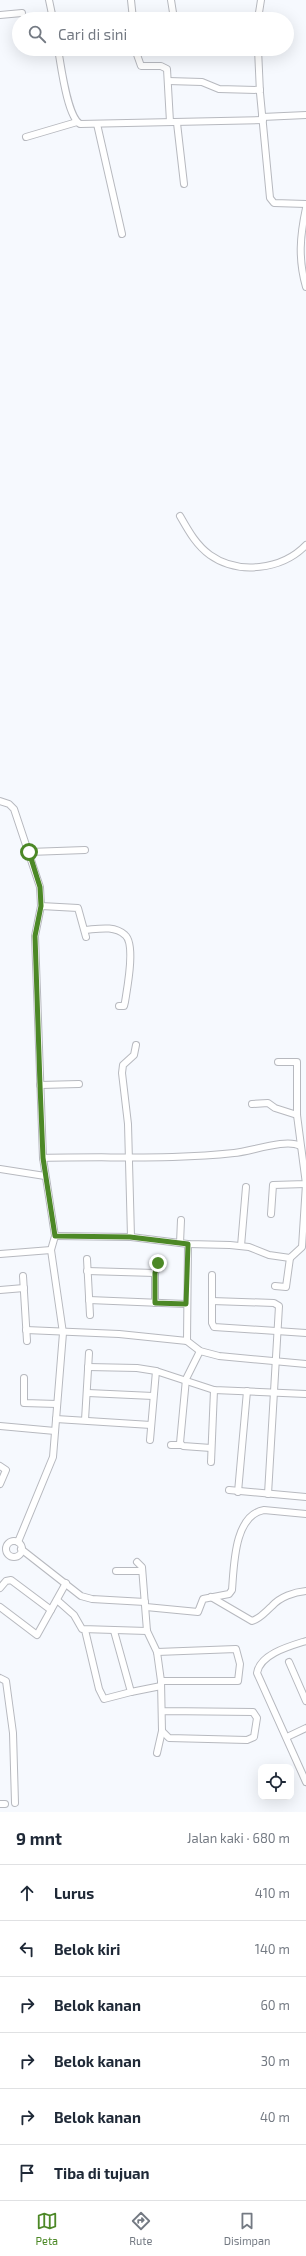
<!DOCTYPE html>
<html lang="id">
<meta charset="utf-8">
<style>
:root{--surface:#fff;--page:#f6f6f7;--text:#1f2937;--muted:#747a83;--line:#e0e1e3;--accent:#4c8826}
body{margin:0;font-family:"Exo 2",sans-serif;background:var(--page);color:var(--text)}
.controls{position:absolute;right:12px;bottom:12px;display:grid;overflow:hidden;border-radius:8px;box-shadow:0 4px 16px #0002}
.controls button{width:36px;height:36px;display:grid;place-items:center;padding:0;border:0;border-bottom:1px solid var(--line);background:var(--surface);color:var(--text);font:20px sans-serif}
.stop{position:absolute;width:12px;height:12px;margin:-9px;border:3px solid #4c8826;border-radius:50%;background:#fff}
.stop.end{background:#4c8826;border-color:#fff;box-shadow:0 1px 4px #0008}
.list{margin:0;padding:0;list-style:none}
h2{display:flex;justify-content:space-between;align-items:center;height:52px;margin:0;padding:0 16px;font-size:17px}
h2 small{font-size:13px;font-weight:400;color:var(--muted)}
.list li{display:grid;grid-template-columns:26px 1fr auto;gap:12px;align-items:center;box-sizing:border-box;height:56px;padding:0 16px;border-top:1px solid var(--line)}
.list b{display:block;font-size:15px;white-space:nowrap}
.list em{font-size:13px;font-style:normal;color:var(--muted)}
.icon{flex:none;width:22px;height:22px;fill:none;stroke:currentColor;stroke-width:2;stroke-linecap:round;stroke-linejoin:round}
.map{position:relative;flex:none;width:306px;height:1812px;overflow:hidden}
.search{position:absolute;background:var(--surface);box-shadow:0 4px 16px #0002;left:12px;right:12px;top:12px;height:44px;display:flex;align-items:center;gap:10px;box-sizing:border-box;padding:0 14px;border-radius:22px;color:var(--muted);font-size:15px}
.sheet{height:388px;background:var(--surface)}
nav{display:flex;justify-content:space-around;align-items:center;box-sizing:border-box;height:56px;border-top:1px solid var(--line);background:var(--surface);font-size:11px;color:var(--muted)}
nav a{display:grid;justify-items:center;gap:2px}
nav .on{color:var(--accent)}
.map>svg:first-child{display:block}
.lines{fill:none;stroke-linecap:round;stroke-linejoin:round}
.minor-casing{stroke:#b7b9bf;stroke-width:8}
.minor{stroke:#fff;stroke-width:6}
.route{stroke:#4c8826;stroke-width:5}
</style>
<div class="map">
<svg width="306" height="1812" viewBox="0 0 306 1812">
<rect width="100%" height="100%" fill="#f6f9fe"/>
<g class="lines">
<g class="minor-casing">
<g id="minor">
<polyline points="49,0 53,19"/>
<polyline points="131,0 133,19"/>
<polyline points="171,0 174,19"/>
<polyline points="0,15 22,13"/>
<polyline points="258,19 261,0"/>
<path d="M58 49C61 65 67 116 80 124L263 120"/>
<polyline points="135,49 141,66 161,66 167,69 170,122"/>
<polyline points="258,49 260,93 270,198 274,203 306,204"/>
<polyline points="168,81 202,82 219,89 260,90"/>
<polyline points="262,117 306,115"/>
<polyline points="177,123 184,184"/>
<polyline points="97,124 122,234"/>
<polyline points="26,137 77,122"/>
<path d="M306 208C300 236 298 259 306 287"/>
<path d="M180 516C188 530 196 545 210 555 238 575 282 570 306 545"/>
<polyline points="0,801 9,804 14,809 40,887 41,906 35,936 43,1158 55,1236 51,1250 63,1333 53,1457 18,1542"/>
<polyline points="29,852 85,850"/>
<polyline points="41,906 78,908 86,937"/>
<path d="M85 930C98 929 114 925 125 935 136 944 127 989 125 1002L124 1006H119"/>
<polyline points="40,1085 79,1084"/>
<polyline points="252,1104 268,1103 275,1108 297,1115"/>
<path d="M43 1158C107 1156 171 1160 234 1153 250 1152 286 1138 300 1146"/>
<polyline points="0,1169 45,1176"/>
<polyline points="271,1214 273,1185 306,1184 297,1115 297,1062 278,1062"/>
<polyline points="55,1236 131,1237 188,1244 230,1245 249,1247 269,1255 290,1258 302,1247 306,1184"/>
<polyline points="131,1237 128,1124 122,1073 123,1065 134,1055 136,1045"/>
<polyline points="180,1243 181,1220"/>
<polyline points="241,1246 246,1187"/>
<polyline points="0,1254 51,1250"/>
<polyline points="87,1259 90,1315"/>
<polyline points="87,1271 155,1273"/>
<polyline points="212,1275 212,1323 214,1327 306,1333"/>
<polyline points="23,1276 27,1341"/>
<polyline points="275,1286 286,1287 290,1258"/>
<polyline points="0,1290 24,1288"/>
<polyline points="89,1300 186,1304"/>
<polyline points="212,1301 274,1303 279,1306 268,1494"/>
<polyline points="155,1303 155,1273 158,1263"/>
<polyline points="26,1330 119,1334 187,1341 200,1351 219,1356 306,1364"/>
<polyline points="187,1341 188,1244"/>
<polyline points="200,1351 186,1379 180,1443 183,1446 211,1448"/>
<polyline points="88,1367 137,1368 156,1371"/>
<polyline points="24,1378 24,1403 57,1404"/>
<polyline points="88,1393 153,1396"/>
<polyline points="56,1419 151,1425"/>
<polyline points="85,1420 89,1353"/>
<polyline points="0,1426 55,1431"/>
<polyline points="150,1440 156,1371 214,1390 306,1394"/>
<polyline points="171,1445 181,1445"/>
<polyline points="211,1462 214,1390"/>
<polyline points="0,1466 6,1470 0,1484"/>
<polyline points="229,1490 306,1497"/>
<polyline points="238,1492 247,1391"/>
<circle cx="14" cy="1549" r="8"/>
<polyline points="21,1549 81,1596 92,1599 145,1602"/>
<polyline points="137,1562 142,1567 147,1631 157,1652 161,1681 162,1731 169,1738 247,1740 254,1737 257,1718 253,1712 163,1711"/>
<polyline points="116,1571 142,1571"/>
<polyline points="0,1588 6,1581 11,1580 51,1610"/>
<path d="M211 1597 252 1621C261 1618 265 1612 272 1606 280 1597 294 1592 306 1591"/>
<polyline points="57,1600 74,1615 82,1629 147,1631"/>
<polyline points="0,1607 37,1635 66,1583"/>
<path d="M146 1607 198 1612 203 1599 229 1594 232 1590C234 1566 234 1515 264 1510L306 1514"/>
<polyline points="85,1630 99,1689 104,1699 131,1692"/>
<polyline points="114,1631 131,1692 161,1686"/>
<path d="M306 1641C290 1646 260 1654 257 1673L306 1782"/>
<polyline points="157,1652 236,1649 240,1664 238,1681 161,1681"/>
<polyline points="289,1662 306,1701"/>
<polyline points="0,1678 6,1681 13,1733 15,1803"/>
<polyline points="287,1737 306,1728"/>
<polyline points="157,1753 162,1731"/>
<polyline points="0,1804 5,1804"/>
</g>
</g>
<use href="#minor" class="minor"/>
</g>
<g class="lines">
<polyline class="route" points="29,852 40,887 41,906 35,936 40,1085 43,1158 55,1236 130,1237 188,1244 186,1304 155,1303 155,1273 158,1263"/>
</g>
</svg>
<div class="controls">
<button><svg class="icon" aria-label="locate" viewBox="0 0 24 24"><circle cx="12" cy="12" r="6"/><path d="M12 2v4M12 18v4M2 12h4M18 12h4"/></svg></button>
</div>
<div class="stop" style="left:29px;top:852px"></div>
<div class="stop end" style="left:158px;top:1263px"></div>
<div class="search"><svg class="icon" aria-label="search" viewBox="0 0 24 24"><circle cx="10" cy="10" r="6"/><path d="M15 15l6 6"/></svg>Cari di sini</div>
</div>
<section class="sheet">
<h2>9 mnt<small>Jalan kaki · 680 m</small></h2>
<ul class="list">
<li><svg class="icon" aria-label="ahead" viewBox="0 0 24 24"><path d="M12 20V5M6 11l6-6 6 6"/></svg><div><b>Lurus</b></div><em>410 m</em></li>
<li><svg class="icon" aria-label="left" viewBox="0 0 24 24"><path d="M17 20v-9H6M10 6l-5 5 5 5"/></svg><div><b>Belok kiri</b></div><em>140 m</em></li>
<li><svg class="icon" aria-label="right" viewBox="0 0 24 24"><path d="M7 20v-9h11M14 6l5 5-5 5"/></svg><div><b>Belok kanan</b></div><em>60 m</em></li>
<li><svg class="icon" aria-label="right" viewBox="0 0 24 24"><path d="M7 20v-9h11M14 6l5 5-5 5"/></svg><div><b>Belok kanan</b></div><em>30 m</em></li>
<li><svg class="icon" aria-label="right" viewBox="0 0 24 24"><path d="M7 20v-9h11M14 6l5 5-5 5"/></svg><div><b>Belok kanan</b></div><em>40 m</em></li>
<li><svg class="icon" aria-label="arrive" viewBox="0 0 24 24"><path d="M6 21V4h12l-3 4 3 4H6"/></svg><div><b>Tiba di tujuan</b></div></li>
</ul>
</section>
<nav>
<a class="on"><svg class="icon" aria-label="map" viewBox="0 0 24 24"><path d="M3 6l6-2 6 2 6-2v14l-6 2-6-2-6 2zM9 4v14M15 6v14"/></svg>Peta</a>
<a><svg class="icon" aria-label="directions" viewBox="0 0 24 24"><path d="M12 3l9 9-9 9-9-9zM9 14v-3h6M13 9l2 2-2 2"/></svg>Rute</a>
<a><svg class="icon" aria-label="saved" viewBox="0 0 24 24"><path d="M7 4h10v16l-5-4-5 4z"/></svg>Disimpan</a>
</nav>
